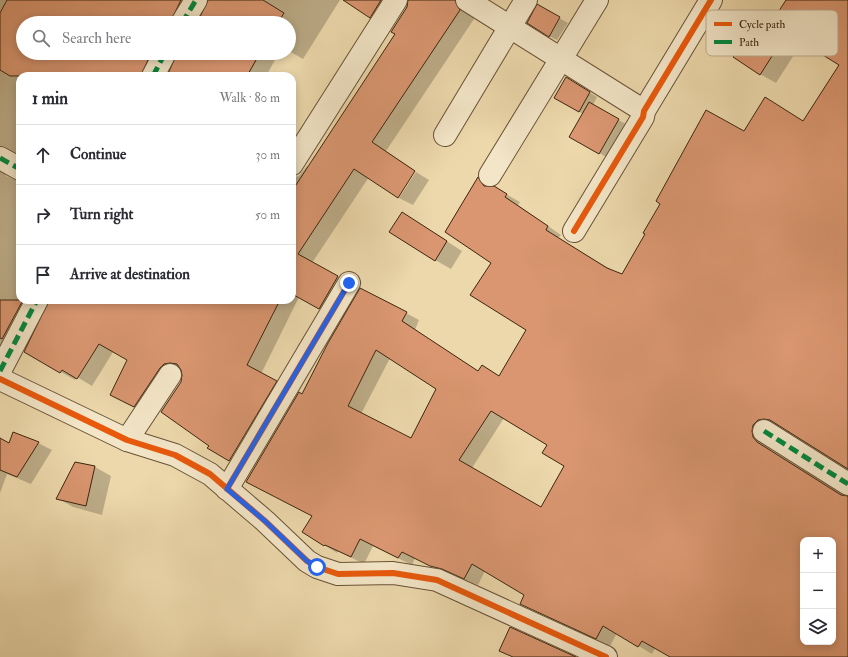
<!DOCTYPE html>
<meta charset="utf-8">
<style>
:root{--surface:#fff;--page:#f2f2f3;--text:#2b2b33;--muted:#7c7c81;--line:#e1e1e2}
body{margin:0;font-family:"IM FELL Double Pica",serif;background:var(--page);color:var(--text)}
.controls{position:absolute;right:12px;bottom:12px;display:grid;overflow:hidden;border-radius:8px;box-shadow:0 2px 10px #0003}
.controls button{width:36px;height:36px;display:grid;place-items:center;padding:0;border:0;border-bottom:1px solid var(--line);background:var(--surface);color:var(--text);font:20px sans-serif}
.stop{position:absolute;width:12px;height:12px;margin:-9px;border:3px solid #2563eb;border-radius:50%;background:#fff}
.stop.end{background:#2563eb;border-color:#fff;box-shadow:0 1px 4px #0008}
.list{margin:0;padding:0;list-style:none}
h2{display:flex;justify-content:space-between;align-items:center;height:52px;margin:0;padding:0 16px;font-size:17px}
h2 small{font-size:13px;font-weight:400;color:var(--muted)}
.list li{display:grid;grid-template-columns:26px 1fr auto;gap:12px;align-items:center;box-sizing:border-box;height:60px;padding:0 16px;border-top:1px solid var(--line)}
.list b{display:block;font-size:15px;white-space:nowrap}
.list em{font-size:13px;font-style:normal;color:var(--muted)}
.icon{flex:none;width:22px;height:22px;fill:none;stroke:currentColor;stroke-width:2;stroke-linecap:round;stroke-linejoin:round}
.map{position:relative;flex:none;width:848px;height:657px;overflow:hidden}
.search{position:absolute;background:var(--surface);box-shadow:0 2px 10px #0003;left:16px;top:16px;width:280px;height:44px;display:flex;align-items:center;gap:10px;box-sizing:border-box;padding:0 14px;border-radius:22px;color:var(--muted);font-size:15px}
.panel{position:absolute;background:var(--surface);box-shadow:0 2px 10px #0003;left:16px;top:72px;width:280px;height:232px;border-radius:12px}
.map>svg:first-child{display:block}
.shadow{fill:#0003;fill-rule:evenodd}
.building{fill:#d99670;stroke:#3d260f;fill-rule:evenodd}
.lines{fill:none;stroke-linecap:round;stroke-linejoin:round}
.minor-casing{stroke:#695236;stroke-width:24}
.minor{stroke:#f3e6c8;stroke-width:22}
.quiet{stroke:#00873e;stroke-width:5;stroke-dasharray:10 5;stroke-linecap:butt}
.cycleway-casing{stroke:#f3e6c8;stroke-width:8}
.cycleway{stroke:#e8590c;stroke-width:6}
.route{stroke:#2563eb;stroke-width:5}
.key{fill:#f3e6c8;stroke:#bcac90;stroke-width:1}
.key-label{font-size:11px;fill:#3d260f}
</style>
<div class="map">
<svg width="848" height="657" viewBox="0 0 848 657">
<rect width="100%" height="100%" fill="#ecd8ab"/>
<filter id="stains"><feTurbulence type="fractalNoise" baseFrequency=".005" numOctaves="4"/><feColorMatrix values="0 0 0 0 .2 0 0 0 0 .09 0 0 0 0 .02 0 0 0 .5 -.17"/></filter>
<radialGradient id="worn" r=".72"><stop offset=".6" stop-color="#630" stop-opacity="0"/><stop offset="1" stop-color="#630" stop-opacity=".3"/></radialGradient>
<g class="shadow">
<polygon points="0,0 201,0 187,23 23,23 23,53 170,53 159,76 20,76 20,155 15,153 8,155 2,167 6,176 20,182 20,300 43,300 0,359"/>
<polygon points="209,0 340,0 303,59 289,51 289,23 197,23 208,7"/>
<polygon points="344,0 402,0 385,25"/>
<polygon points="409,0 472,0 469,9 474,19 386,151 414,170 398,196 369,177 312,263 352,285 334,316 299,297 261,374 210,445 182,382 183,371 179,372 149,414 125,403 128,360 113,352 92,386 77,377 75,380 25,352 50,300 292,300 292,156 295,177 299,176 307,166 309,167 396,34"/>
<path d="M787 0H848V470L779 426 772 427 766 445 771 450 848 497V657H671L655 648 652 654 617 633 610 646 521 604 525 595 485 571 478 585 456 576 445 573 415 558 412 565 373 546 364 564 338 551 337 553 324 545 313 516 260 489 303 396 406 313 419 320 415 330 479 372 483 366 500 377 527 330 492 263 478 178 520 202 518 205 561 235 558 238 622 276 744 132 806 124 841 65ZM390 358 437 388 411 440 361 414ZM504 418 548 445 565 466 541 508 472 468ZM803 540H833V642H803Z"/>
<polygon points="538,6 568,23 557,40 549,36"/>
<polygon points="774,30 799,47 776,83 760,74"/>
<polygon points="178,53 279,53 266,76 168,76"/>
<polygon points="574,83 597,97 593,105 634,129 615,162 571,137 583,114 555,98"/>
<polygon points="416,172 429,180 413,205 399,198"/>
<polygon points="403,213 462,251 451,269 435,260"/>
<polygon points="277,382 290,390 244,469 230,461"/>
<polygon points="0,439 9,444 38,443 52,450 31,484 7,474 0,493"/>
<polygon points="76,463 95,467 111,476 102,515 73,507 57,498"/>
</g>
<g class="building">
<polygon points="7,0 181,0 170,23 23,23 23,53 151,53 141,76 10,76 0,70 0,13"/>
<polygon points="208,0 263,0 284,13 278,23 197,23"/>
<polygon points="343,0 381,0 370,18"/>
<polygon points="408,0 455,0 460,10 372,142 415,171 398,198 354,169 298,254 338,276 319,309 292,294 292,191 395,34 391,32 407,7"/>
<path d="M786 0H848V469L770 420 764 419 758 420 753 425 752 431 753 437 757 442 841 495 848 496V657H670L642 641 638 647 603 626 596 639 520 604 524 595 472 564 464 579 442 569 430 566 402 552 398 558 360 539 351 557 325 545 324 546 302 532 312 516 246 482 299 392 302 394 328 343 360 288 407 312 402 321 478 371 482 365 499 376 526 330 470 295 491 263 445 232 478 177 484 186H494L507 194 505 197 548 226 546 230 607 268 622 274 645 234 643 233 660 204 656 201 706 110 744 131 765 97 803 121 839 65 771 23ZM376 350 436 389 411 438 348 406ZM491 411 547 445 542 453 564 466 541 507 459 460ZM803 540H833V642H803Z"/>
<polygon points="537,4 560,17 549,37 527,23"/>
<polygon points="758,20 784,37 760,75 733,57"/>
<polygon points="177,53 260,53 247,76 167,76"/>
<polygon points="566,77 590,92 579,112 554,98"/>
<polygon points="589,102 619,119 599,154 569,137"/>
<polygon points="402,212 447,241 435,261 389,232"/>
<polygon points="0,300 23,300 2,339 0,338"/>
<polygon points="49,300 280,300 247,365 277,381 229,461 207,448 209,446 161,412 181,382 182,375 181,370 177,364 170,363 164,364 160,368 134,407 110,395 127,360 99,344 77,379 62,370 60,373 24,352"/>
<polygon points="13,432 39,442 17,477 0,470 0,438 9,443"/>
<polygon points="75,462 95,466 86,506 56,499"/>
<polygon points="510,627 576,657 513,657 499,651"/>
</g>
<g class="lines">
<g class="minor-casing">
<g id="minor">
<polyline points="467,0 644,111"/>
<polyline points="182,23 196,0"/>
<polyline points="153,76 165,53"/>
<polyline points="445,135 526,0"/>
<polyline points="0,158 20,169"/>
<polyline points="292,164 396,0"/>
<polyline points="490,175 597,0"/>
<polyline points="574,231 643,117 644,111 711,0"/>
<polyline points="0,371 37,300"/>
<polyline points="0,379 127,440 175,455 210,474 265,521 307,561 317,567 338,574 393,573 437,580 606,657"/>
<polyline points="764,431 848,484"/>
<polyline points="127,440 170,375"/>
<polyline points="227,489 349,283"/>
</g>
</g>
<use href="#minor" class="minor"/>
<g class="quiet">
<polyline points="182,23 196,0"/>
<polyline points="153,76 165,53"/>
<polyline points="0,158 20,169"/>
<polyline points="0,371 37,300"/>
<polyline points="764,431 848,484"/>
</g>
<g class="cycleway-casing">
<g id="cycleway">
<polyline points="574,231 643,117 644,111 711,0"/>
<polyline points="0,379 127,440 175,455 210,474 265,521 307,561 317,567 338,574 393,573 437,580 606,657"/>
<polyline points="227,489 349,283"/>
</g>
</g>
<use href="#cycleway" class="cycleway"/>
</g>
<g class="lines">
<polyline class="route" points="317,567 307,561 265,521 227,489 349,283"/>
</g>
<rect x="706" y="10" width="132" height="46" rx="6" class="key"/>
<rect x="714" y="22" width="18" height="4" fill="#e8590c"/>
<rect x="714" y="40" width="18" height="4" fill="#00873e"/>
<g class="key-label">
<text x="739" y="28">Cycle path</text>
<text x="739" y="46">Path</text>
</g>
<rect width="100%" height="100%" filter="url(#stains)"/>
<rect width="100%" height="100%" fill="url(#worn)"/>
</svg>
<div class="controls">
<button>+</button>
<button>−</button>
<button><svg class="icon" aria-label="layers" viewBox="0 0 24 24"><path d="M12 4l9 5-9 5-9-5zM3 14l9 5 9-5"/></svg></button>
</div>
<div class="stop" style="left:317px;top:567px"></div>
<div class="stop end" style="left:349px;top:283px"></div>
<div class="search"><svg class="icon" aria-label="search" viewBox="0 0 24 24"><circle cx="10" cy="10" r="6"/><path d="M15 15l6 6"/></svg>Search here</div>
<section class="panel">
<h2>1 min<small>Walk · 80 m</small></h2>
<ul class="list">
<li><svg class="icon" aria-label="ahead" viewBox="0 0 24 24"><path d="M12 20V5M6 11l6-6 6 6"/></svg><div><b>Continue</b></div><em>30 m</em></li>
<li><svg class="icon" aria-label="right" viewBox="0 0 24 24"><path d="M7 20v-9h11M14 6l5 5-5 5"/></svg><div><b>Turn right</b></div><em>50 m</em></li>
<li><svg class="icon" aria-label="arrive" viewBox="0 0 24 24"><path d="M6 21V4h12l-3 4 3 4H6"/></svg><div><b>Arrive at destination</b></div></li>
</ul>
</section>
</div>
